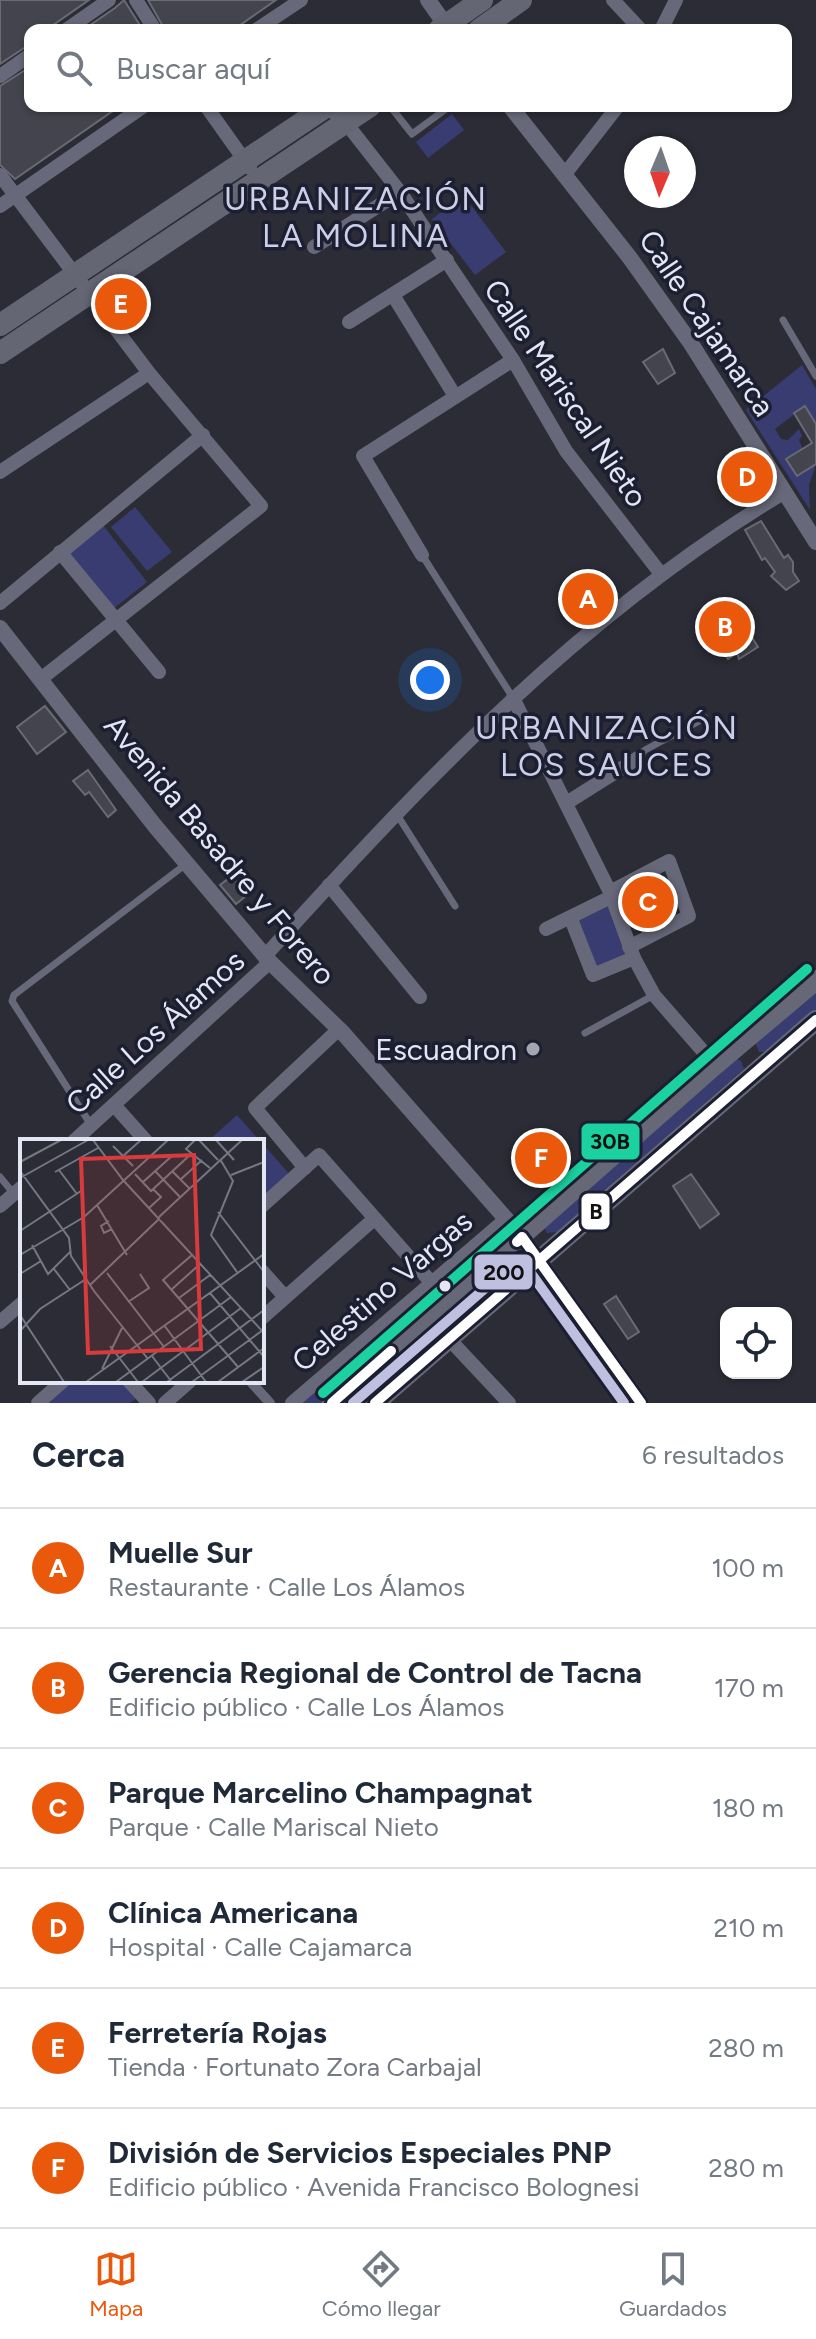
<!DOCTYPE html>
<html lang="es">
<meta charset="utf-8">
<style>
:root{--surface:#fff;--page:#f6f6f7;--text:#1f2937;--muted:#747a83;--line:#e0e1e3;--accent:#ea580c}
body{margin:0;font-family:Figtree,sans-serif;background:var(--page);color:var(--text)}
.controls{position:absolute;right:24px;bottom:24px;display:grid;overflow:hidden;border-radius:16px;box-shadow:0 2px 6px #0004}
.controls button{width:72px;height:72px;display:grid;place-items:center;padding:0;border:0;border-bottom:2px solid var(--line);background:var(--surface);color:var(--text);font:40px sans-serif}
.compass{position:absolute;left:624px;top:136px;width:72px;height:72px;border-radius:50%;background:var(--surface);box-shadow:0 2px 6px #0004;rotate:182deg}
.you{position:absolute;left:430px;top:680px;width:28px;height:28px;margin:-20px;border:6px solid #fff;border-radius:50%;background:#1a73e8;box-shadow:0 0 0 12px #1a73e833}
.badge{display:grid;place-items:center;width:52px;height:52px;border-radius:50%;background:var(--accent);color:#fff;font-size:26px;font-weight:700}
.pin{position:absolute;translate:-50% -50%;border:4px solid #fff;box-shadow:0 2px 8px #0006}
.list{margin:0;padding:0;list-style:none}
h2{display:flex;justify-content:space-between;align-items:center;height:104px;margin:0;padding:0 32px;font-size:34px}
h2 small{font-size:26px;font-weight:400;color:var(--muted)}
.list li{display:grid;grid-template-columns:52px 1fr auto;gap:24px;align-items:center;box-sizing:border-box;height:120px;padding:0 32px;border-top:2px solid var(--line)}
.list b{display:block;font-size:30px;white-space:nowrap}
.list p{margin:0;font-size:26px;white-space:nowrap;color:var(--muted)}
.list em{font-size:26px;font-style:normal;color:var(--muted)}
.icon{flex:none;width:44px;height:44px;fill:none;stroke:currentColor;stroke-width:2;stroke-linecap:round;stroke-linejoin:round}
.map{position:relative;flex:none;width:816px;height:1403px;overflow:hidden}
.search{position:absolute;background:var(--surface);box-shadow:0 2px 6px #0004;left:24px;right:24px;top:24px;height:88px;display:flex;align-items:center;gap:20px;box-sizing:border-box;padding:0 28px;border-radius:16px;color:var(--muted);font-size:30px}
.sheet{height:824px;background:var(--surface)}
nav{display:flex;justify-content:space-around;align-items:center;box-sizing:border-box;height:112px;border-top:2px solid var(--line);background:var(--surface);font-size:22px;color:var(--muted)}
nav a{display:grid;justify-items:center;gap:4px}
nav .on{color:var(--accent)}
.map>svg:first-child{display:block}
.green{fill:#393c71}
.building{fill:#43444d;stroke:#696a73;stroke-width:2}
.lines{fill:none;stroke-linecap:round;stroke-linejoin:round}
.service{stroke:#67697a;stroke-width:7}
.pedestrian{stroke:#67697a;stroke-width:10}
.minor{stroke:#67697a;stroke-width:14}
.tertiary{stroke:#67697a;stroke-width:16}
.primary{stroke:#676877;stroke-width:20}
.trunk{stroke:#646674;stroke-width:22}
.bus-1-casing{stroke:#1c1e31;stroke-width:16}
.bus-2-casing{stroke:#1c1e31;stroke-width:16}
.bus-3-casing{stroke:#1c1e31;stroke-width:16}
.bus-1{stroke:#fff;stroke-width:10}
.bus-2{stroke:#bfbfdf;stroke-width:10}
.bus-3{stroke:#1bd19f;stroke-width:10}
.poi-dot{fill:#a3a6b1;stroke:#1c1e31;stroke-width:3}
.bus-dot{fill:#e4e7f3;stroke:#1c1e31;stroke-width:3}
.labels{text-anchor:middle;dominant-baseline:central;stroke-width:7;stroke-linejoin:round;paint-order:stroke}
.street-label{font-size:30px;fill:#e4e7f3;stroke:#1c1e31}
.poi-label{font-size:30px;fill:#e4e7f3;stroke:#1c1e31;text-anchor:end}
.neighbourhood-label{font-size:32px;letter-spacing:2px;fill:#cbcfe8;stroke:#1c1e31}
.inset-road{fill:none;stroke:#757782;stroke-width:2}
.view{fill:#d73b3c;fill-opacity:0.15;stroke:#d73b3c;stroke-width:4}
.inset-edge{fill:none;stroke:#e4e7f3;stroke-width:4}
.line-badge{stroke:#1c1e31;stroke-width:3}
.pale-badge-label{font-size:22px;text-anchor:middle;font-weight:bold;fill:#111}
</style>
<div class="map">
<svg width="816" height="1403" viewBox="0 0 816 1403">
<rect width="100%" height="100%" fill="#2b2c36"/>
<g class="green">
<polygon points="452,114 464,130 428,158 416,142"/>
<polygon points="464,196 506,252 475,275 432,219"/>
<polygon points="802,365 816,389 816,424 805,406 775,429 781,439 788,440 799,429 802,436 799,440 803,449 786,459 796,476 816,464 809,485 810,510 746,410"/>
<polygon points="135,507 172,552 147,571 111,527"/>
<polygon points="103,525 147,582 113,609 69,553"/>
<polygon points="660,872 677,909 634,931 618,894"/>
<polygon points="609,906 627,954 597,971 575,922"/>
<polygon points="816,992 816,1010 765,1052 759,1052 755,1042"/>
<polygon points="737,1059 741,1061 744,1069 558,1232 547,1233 544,1228"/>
<polygon points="237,1115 260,1141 208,1141"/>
<polygon points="262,1143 292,1177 262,1204"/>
<polygon points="499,1233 505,1237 486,1261 459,1276 408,1329 324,1403 303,1403"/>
<polygon points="514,1254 520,1259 518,1264 362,1403 338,1403"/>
<polygon points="68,1381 124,1381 138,1397 130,1403 42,1403"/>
</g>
<g class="building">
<polygon points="0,0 89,0 46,30 30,30 27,46 0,64"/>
<polygon points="124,0 143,30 83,30 115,8"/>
<polygon points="148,0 276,0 233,30 165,30"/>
<polygon points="30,67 30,106 120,106 15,179 0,165 0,86"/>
<polygon points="120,290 135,309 122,319 108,299"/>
<polygon points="663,349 675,373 658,384 643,362"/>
<polygon points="805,406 816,424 816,464 797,476 786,459 812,443 794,413"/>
<polygon points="742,452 767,492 752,501 727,461"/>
<polygon points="761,521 784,558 788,555 793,562 793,572 799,581 786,590 771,576 775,572 765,558 762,560 745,530"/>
<polygon points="734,609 758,647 739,659 737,653 728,659 708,625"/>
<polygon points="45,706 66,732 37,754 17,727"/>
<polygon points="88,770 116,810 108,817 89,792 85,795 73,781"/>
<polygon points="232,876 247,895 236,904 220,885"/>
<polygon points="691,1174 719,1214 700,1228 673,1186"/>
<polygon points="616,1296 639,1332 628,1339 604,1304"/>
</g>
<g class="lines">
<g class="service">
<polyline points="390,106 412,134 450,106"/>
<polyline points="783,320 816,376"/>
<polyline points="422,555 513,698"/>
<polyline points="638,757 645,750 705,718"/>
<polyline points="396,813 455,906"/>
<polyline points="585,1033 654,995"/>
<polyline points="91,1125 12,1001 14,995 186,864"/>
<polyline points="0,1177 14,1194"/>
</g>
<polyline class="pedestrian" points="250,1381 270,1403"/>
<g class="minor">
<polyline points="136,0 155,30"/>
<polyline points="613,0 641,30"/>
<polyline points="66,30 109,0"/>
<polyline points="256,30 301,0"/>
<polyline points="661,30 676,0"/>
<polyline points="0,76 30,55"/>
<polyline points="206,106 250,168"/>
<polyline points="326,106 346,123 400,192 513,360 566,451 661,574"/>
<polyline points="565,174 618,106"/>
<polyline points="0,175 149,373 261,506 42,678"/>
<polyline points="0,206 144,106"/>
<polyline points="314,247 400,192"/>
<polyline points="393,295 455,396"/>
<polyline points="349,322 447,260"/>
<polyline points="0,472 149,373"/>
<polyline points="60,552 159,672"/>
<polyline points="422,555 363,456 513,360"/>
<polyline points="0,603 203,435"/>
<polyline points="513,698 610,892 634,958 654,995 715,1065"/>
<polyline points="568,802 638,758"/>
<polyline points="329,885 420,997"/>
<polyline points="610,892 669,861 689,916 629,947"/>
<polyline points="571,919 593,975 634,958"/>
<polyline points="546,929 611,897"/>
<path d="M265 956C423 781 581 614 785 492"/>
<polyline points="114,1105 146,1141"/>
<polyline points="74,1141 270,962"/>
<polyline points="305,1168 255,1108 339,1029"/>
<polyline points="0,1206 22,1187"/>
<polyline points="262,1206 319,1155 431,1282"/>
<polyline points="262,1271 285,1297"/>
<polyline points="262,1318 374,1219"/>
<polyline points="0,1322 22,1303"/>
<polyline points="448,1338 509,1403"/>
<polyline points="129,1381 149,1403"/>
<polyline points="38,1403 63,1381"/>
<polyline points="165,1403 190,1381"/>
<polyline points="292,1403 506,1219"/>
</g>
<g class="tertiary">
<polyline points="428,0 449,30"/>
<polyline points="510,106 630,258 690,342 816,542"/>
<polyline points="0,628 155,826 270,962 343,1033 522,1237 641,1403"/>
</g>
<g class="primary">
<polyline points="332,1403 715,1065 816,980"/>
<polyline points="375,1403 816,1020"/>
</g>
<g class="trunk">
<polyline points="439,30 482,0"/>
<polyline points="479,30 521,0"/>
<polyline points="0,325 327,106"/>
<polyline points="0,353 370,106"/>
</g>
<g class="bus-1-casing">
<g id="bus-1">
<polyline points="517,1242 522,1237 641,1403"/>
<polyline points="332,1403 391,1351"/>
<polyline points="375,1403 816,1020"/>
</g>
</g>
<g class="bus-2-casing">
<polyline id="bus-2" points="353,1403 520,1258 624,1403"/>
</g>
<g class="bus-3-casing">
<polyline id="bus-3" points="323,1393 807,969"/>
</g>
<use href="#bus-1" class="bus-1"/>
<use href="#bus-2" class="bus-2"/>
<use href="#bus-3" class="bus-3"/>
</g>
<circle class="poi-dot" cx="533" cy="1049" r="8"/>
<circle class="bus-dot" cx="445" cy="1286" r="7"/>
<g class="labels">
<g class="street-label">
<text transform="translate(707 323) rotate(56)">Calle Cajamarca</text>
<text transform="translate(566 393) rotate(56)">Calle Mariscal Nieto</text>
<text transform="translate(220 850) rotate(50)">Avenida Basadre y Forero</text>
<text transform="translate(155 1032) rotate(-42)">Calle Los Álamos</text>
<text transform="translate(382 1291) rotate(-41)">Celestino Vargas</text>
</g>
<g class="poi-label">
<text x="517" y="1049">Escuadron</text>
</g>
<g class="neighbourhood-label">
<text x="356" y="199">URBANIZACIÓN<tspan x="356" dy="37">LA MOLINA</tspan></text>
<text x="607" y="728">URBANIZACIÓN<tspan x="607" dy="37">LOS SAUCES</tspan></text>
</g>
</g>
<g transform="translate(20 1139)">
<rect width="244" height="244" fill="#2b2c36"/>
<path class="inset-road" d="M73 1 103 41 244 194M175 1 166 10 190 29M179 1 198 21M196 1 214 21M93 7 113 27M103 17 121 1M200 20 213 42 191 96 217 133M0 23 41 1M39 31 57 55M0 32 49 99 51 117 74 152 128 220M135 32 160 58M152 32 169 49M35 33 78 9M115 35 131 52 171 15M211 36 244 23M0 39 68 1M160 41 182 21M123 43 153 16M77 66 107 116M129 69 141 58 133 50M198 73 244 133M139 78 222 1M89 82 81 87 84 94 92 90M0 92 61 52M12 106 28 135 50 113M0 116 64 78 148 1M172 116 143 141 218 228M34 130 50 151M87 134 144 208M0 135 21 122M70 146 140 79M151 151 180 125M190 154 244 218M159 159 190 136M108 163 129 149 120 135M0 176 44 243M144 186 186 243M0 192 20 170 66 140M90 207 118 243M132 217 151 242M82 230 102 189M66 243 244 115M96 243 211 158M122 243 221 169M147 243 244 171M172 243 243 191M198 243 244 209M222 243 244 228"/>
<path class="view" d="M174 16 181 210 68 214 61 20Z"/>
<rect width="244" height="244" class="inset-edge"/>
</g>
<g class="line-badge">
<rect x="580" y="1122" width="61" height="39" rx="8" fill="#1bd19f"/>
<rect x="580" y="1192" width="31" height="39" rx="8" fill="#fff"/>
<rect x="473" y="1253" width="61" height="38" rx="8" fill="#bfbfdf"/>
</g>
<g class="pale-badge-label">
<text x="610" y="1149">30B</text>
<text x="596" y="1219">B</text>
<text x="504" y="1280">200</text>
</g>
</svg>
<div class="controls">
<button><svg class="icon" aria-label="locate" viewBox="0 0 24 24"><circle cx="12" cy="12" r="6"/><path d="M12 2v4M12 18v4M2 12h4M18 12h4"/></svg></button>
</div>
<svg class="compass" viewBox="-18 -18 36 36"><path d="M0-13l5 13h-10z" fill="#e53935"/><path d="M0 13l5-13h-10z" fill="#747a83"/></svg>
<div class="you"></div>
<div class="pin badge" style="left:588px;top:599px">A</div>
<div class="pin badge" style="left:725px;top:627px">B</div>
<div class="pin badge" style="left:648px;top:902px">C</div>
<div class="pin badge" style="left:747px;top:477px">D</div>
<div class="pin badge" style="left:121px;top:304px">E</div>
<div class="pin badge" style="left:541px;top:1158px">F</div>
<div class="search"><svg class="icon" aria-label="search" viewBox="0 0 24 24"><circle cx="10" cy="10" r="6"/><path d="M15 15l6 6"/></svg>Buscar aquí</div>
</div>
<section class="sheet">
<h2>Cerca<small>6 resultados</small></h2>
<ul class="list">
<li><span class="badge">A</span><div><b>Muelle Sur</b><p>Restaurante · Calle Los Álamos</p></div><em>100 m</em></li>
<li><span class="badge">B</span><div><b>Gerencia Regional de Control de Tacna</b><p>Edificio público · Calle Los Álamos</p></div><em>170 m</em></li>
<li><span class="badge">C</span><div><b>Parque Marcelino Champagnat</b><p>Parque · Calle Mariscal Nieto</p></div><em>180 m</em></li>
<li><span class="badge">D</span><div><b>Clínica Americana</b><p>Hospital · Calle Cajamarca</p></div><em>210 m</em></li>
<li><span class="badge">E</span><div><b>Ferretería Rojas</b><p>Tienda · Fortunato Zora Carbajal</p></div><em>280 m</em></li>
<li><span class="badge">F</span><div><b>División de Servicios Especiales PNP</b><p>Edificio público · Avenida Francisco Bolognesi</p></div><em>280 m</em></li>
</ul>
</section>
<nav>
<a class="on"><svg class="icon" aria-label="map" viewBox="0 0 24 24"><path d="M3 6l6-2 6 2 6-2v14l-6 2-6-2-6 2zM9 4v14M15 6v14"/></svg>Mapa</a>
<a><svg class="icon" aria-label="directions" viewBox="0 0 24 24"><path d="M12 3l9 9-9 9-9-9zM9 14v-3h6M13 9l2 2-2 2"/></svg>Cómo llegar</a>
<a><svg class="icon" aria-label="saved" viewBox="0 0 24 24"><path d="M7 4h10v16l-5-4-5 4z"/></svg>Guardados</a>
</nav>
